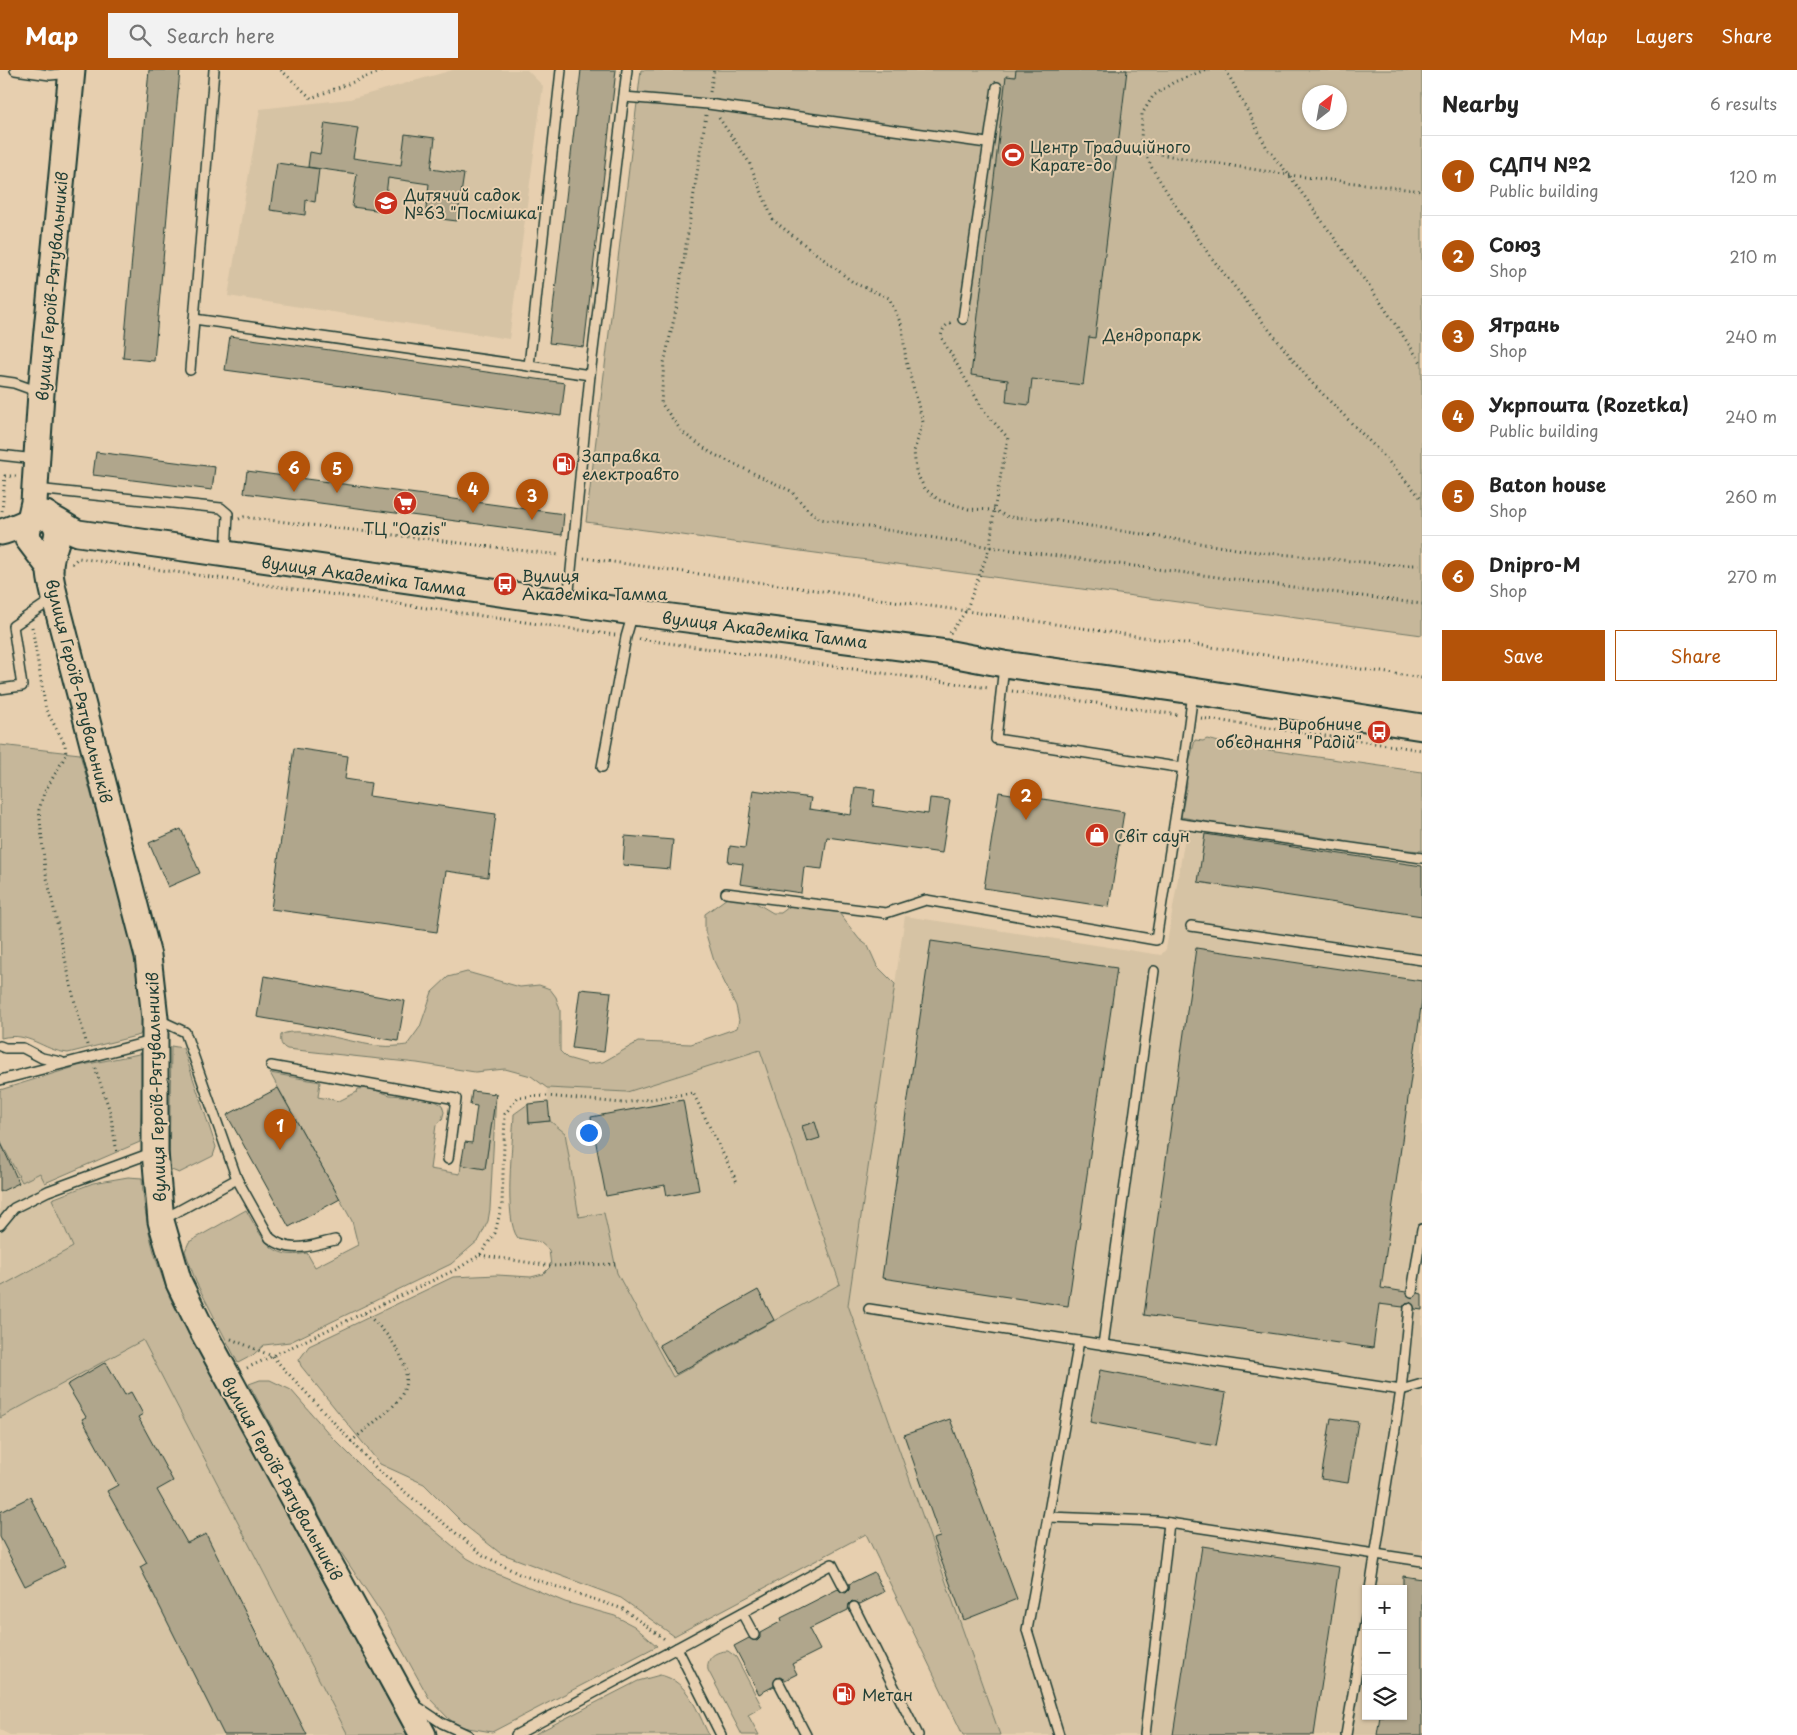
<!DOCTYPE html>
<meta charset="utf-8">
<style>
:root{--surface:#fff;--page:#f2f2f2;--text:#222;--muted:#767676;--line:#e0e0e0;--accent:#b45309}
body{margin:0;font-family:"Playpen Sans",sans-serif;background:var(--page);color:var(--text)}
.controls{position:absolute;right:15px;bottom:15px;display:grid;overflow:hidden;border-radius:0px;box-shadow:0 1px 4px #0004}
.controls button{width:45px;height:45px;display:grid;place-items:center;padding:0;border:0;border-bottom:1px solid var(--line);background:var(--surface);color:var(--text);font:25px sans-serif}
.compass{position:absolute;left:1302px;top:15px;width:45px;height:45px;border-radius:50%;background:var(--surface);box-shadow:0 1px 4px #0004;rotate:31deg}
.you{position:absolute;left:588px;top:1062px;width:18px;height:18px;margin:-12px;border:4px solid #fff;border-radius:50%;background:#1a73e8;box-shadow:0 0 0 8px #1a73e833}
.badge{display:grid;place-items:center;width:32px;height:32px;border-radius:50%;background:var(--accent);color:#fff;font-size:16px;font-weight:700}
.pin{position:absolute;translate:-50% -41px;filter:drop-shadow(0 1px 2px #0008)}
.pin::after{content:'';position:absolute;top:26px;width:18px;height:15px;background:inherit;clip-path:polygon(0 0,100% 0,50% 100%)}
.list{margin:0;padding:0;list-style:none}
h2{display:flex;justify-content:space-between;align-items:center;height:65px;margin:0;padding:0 20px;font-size:21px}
h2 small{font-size:16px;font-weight:400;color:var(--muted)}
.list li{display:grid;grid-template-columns:32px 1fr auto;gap:15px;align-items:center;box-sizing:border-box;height:80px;padding:0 20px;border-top:1px solid var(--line)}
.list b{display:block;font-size:19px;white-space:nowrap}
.list p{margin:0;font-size:16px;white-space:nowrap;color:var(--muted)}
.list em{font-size:16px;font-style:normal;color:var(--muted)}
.actions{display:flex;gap:10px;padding:15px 20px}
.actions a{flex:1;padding:11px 0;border:1px solid var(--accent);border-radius:0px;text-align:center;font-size:18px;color:var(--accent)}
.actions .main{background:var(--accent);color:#fff}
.icon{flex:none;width:28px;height:28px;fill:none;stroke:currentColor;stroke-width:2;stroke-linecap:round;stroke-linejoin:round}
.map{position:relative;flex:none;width:1422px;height:1665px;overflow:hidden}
header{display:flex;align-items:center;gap:30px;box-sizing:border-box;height:70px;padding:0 25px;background:var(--accent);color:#fff}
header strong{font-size:24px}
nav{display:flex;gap:28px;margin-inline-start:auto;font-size:18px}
.search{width:350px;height:45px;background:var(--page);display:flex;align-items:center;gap:12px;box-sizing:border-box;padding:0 18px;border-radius:0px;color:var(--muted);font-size:19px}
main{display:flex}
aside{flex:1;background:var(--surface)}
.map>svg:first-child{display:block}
.built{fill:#d6c3a4;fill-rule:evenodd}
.green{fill:#c6b79a;stroke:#727a67;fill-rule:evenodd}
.building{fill:#b0a68c;stroke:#1f3d34}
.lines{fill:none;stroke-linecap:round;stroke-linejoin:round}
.lane-casing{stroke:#1f3d34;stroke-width:12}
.secondary-casing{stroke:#1f3d34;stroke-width:29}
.path{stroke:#1f3d34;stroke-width:3;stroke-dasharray:1 4;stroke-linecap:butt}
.lane{stroke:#e7cfaf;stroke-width:9}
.secondary{stroke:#e7cfaf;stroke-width:25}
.labels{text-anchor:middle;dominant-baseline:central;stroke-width:4;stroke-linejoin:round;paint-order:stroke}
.poi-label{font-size:16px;fill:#1f3d34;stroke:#e7cfaf;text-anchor:start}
.street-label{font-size:16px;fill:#1f3d34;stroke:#e7cfaf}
.park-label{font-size:16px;fill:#274339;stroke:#e7cfaf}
</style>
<header>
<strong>Map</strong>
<div class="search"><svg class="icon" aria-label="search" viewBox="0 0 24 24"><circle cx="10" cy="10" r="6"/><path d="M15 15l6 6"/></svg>Search here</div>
<nav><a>Map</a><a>Layers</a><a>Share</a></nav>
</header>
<main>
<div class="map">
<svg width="1422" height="1665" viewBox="0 0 1422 1665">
<rect width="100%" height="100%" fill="#e7cfaf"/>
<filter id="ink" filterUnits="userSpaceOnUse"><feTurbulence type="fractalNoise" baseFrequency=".02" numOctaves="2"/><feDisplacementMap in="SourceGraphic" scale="10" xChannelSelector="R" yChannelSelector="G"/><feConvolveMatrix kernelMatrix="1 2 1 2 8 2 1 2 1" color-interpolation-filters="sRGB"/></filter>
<g filter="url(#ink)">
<g class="built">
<polygon points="453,0 527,0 543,16 509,269 228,226 260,39 350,29"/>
<path d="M1186 761 1422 796V1665H1000L848 1235 905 846 1161 885 1166 879ZM1366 1519H1403V1646H1366Z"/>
<polygon points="760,980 840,1214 673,1307 617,1203 604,1143 579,1147 565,1063 550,1051 547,1018 628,1022"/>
<polygon points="0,1071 22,1111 40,1103 73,1177 0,1217"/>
<polygon points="143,1270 348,1665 10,1665 0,1660 0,1348"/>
</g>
<g class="green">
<path d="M641 0H1422V565L586 452ZM1310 22H1340V52H1310Z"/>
<polygon points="1207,669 1227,674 1422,702 1422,781 1356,776 1344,771 1272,760 1264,762 1181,747 1187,714 1186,705 1195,670 1203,671"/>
<path d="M0 675 80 684 136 887 144 956 140 965 68 983C41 980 30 961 1 968Z"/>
<path d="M727 828H740L753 831 773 843H781L793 834 836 839 859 869 868 876 877 896 895 914 848 1235 1000 1665H963L866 1464 674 1566 621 1528 500 1483 467 1457 424 1414 380 1394 301 1296 299 1290 309 1276 453 1207 497 1205 531 1207 543 1204 551 1196 549 1180 540 1172 518 1168C503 1150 513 1071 514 1044L528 1034 529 1053 550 1051 565 1063 579 1147 604 1143 617 1203 673 1307 840 1214 760 980 627 1022 547 1018 531 1006 505 999 475 1002 417 993 287 979C281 976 280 972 281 965 298 954 357 975 380 976 389 977 399 976 407 975L420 957 432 922 448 907 467 902 520 917 539 915 550 919 556 927 560 940V981L567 988 588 994 603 992 638 972 691 974 737 958 739 950 736 936 714 891 705 861V844Z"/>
<polygon points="171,976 183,978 216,1077 213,1086 179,1103 169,1099"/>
<polygon points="144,983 140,1072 45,1113 40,1103 22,1112 0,1071 0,1020 78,996"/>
<path d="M270 1003 320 1012 318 1027 339 1031 357 1022 358 1019 369 1018 390 1025 430 1028 442 1035 444 1042 442 1050 436 1055 430 1099 460 1104 461 1095 485 1098 496 1024 490 1139 488 1151 479 1170 451 1194 290 1272 264 1275 253 1285 238 1293 196 1212 185 1181 189 1172 246 1140C262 1167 270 1191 307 1183L315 1197 358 1175 352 1151Z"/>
<path d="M128 1107 142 1108C145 1156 153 1184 170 1228L407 1665H348L143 1270 0 1348V1217L73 1177 52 1129 93 1113Z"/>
<polygon points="260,1310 270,1310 291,1320 331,1366 376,1411 467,1488 488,1500 565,1532 615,1546 634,1556 657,1576 492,1662 462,1657 449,1649 429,1628 382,1544 336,1475 249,1314"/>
<path d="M728 1581 736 1587 762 1637 748 1645 759 1665H742L708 1600C706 1587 716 1581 728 1581Z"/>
<path d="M660 1605C689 1611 697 1642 709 1665H533L638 1611Z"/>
</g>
<g class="building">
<polygon points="149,0 180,0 154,291 123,288"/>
<polygon points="581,0 616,0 584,277 549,273"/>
<polygon points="1016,0 1127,0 1095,268 1089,267 1083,315 1032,309 1029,335 1006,332 1008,310 971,305 1006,6 1015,7"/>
<polygon points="325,53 358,58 353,88 401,95 405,64 435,68 431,99 464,104 457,151 425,147 429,114 388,108 384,141 352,137 357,104 308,97 310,82 320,84"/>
<polygon points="277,93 319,99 315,132 306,130 305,145 270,140"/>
<polygon points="230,266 565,313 561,346 225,300"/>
<polygon points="96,382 215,397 212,420 93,405"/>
<polygon points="247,401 564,444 562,465 244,423"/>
<polygon points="294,678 348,686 345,709 371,713 369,726 496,744 488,807 446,801 437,862 271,839"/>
<polygon points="855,717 875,719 873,736 928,744 930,728 950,730 942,783 827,767 822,799 804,797 801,823 740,814 743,794 728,792 730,776 745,778 753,720 811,728 809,739 851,745"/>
<polygon points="999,722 1124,742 1109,837 984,818"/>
<polygon points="181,759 200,803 168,817 149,773"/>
<polygon points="1205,764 1422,796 1422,846 1198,812"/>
<polygon points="625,766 673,770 670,799 623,795"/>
<polygon points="931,871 1117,898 1068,1236 882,1208"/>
<polygon points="1196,878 1422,911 1422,930 1381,1218 1406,1222 1412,1228 1418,1223 1422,1224 1422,1240 1415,1239 1410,1232 1406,1233 1403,1237 1379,1234 1373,1278 1144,1245"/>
<polygon points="264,906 405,931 398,971 257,947"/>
<polygon points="580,919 611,922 604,982 572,978"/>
<polygon points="278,1018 340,1129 289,1157 227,1045"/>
<polygon points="472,1021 496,1024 485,1099 461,1095 465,1072 472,1073 477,1036 470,1035"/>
<polygon points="683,1030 699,1120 667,1126 665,1115 606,1126 591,1047"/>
<polygon points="548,1032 550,1051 529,1053 528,1034"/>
<polygon points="815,1052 820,1068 807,1072 802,1056"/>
<polygon points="0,1071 19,1113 0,1122"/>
<polygon points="758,1220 774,1250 676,1304 659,1275"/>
<polygon points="106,1292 125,1325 131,1322 143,1344 138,1347 173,1411 157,1420 187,1473 206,1464 307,1665 224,1665 140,1497 147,1493 107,1421 118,1415 82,1349 86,1347 67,1315"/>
<polygon points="1100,1300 1226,1323 1216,1376 1090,1352"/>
<polygon points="1331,1348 1358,1352 1348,1413 1321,1409"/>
<polygon points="950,1349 1017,1529 964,1550 933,1469 940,1467 904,1365"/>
<polygon points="30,1427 65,1496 25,1516 0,1467 0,1442"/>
<polygon points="1202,1476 1339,1497 1314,1665 1173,1665"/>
<polygon points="874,1502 884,1522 860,1534 852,1531 849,1534 848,1540 809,1559 820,1580 792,1594 797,1604 785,1610 780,1607 776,1608 774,1616 759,1624 734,1576 749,1568 757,1571 760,1568 760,1563 782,1551 781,1548 838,1519 841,1522 846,1523 849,1520 849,1514"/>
<polygon points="1403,1506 1422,1509 1422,1665 1377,1665 1380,1646 1403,1646"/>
</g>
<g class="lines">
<g class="lane-casing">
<g id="lane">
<polyline points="15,0 50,5 71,3"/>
<polyline points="561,0 529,296 590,305"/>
<polyline points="624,27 708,34 987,73"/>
<polyline points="194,249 529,296"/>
<polyline points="963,249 997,17"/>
<polyline points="190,300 214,0"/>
<polyline points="0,311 14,313 39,322"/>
<polyline points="0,385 35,389"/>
<polyline points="36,419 221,438 228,444 226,483"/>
<polyline points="568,531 590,305 627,0"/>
<polyline points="1004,596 996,669 1183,698 1193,623"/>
<polyline points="0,619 22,616 13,556 53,529"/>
<polyline points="602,697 626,567 633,543"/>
<polyline points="1175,753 1422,788"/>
<polyline points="726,823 886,843 926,830 1156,870 1183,698"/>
<polyline points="1191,856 1422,890"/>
<polyline points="157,949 185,962 237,1109 162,1150"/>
<polyline points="0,976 5,978 23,978 42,988 61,992"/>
<polyline points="271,996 456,1029 448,1089"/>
<polyline points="0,1010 152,971"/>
<path d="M237 1109 270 1168C291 1185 311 1175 335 1170"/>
<polyline points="0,1155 14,1138 48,1121 154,1082"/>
<polyline points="1412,1222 1422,1159"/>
<polyline points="869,1239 1401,1320 1422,1314"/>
<polyline points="1079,1271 1048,1447 1156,1451 1422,1491"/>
<polyline points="1103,1275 1154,901"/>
<polyline points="1048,1447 1027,1560 1059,1665"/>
<polyline points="1370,1519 1401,1320 1409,1238"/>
<polyline points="854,1537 918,1665"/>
<polyline points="742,1543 754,1565"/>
<polyline points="677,1578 721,1665"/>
<polyline points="779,1613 806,1665"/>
<polyline points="415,1635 442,1653 468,1665"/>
<polyline points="516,1665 832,1494 844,1517"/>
<polyline points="1145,1665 1169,1453"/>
<polyline points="1346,1665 1366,1547"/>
</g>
</g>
<g class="secondary-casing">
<g id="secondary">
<path d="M46 444C69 462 51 473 50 496 49 507 53 518 55 528L148 886 155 948V1082L161 1151 179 1213 200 1256 423 1665"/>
<path d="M1 462C13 460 39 445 46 446 57 449 68 459 78 463L633 542 946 583 1004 594 1193 621 1422 657"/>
<polyline points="50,498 28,469 27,463 34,432 41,323 72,0"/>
</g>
</g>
<g class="path">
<polyline points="281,0 311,28 385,0"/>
<polyline points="1205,0 1174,12 1153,26 1142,44 1141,73 1152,98 1177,138 1210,186 1310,311 1381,383 1422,429"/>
<polyline points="1226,0 1268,80 1289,105 1381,233 1422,294"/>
<polyline points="710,22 714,0"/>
<polyline points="706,45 676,240 664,293 661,333 682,362 711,383 791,421 806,438 820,449 990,477 1422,534"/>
<polyline points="719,48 749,92 773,150 854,213 889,228 902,256 906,291 923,352 914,381 916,402 925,419 939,430 969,439 994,440 1008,447 1046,449 1249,481 1393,495 1422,495"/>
<polyline points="1146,82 1289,105 1422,121"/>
<polyline points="2,441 5,406 16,406"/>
<polyline points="239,449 244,447 560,485"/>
<polyline points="584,488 966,541 1422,608"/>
<polyline points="72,494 78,488 615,565"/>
<polyline points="32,557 46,640 65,674 66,685 44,723 39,740 45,799 75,933 87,975"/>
<path d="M950 563 966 541 990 477 994 440 1008 368 984 341 941 267C942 260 945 254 953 252"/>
<polyline points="639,569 989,618"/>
<polyline points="1012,621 1179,645"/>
<polyline points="1201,648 1422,680"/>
<polyline points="95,998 110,1041 117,1083"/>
<polyline points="480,1185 551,1196 615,1194"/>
<polyline points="231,1269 272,1286 379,1401 483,1485 519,1504 623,1539 666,1570"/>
<polyline points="247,1298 457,1199 480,1185 495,1163 502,1134 505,1044 518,1027 547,1026 622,1033 693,1023 737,1112"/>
<path d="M351 1372C364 1360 378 1350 390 1339 427 1307 392 1266 365 1243"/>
</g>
<use href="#lane" class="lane"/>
<use href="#secondary" class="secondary"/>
</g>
</g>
<defs>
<g id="stadium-disc" transform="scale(1.25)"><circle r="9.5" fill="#c8321e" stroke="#e7cfaf"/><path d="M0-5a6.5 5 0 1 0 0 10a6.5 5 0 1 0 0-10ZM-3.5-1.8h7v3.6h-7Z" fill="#fff"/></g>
<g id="school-disc" transform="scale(1.25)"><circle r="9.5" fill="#c8321e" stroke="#e7cfaf"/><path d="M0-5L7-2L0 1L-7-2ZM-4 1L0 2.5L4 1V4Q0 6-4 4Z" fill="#fff"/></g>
<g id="fuel-disc" transform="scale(1.25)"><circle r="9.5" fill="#c8321e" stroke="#e7cfaf"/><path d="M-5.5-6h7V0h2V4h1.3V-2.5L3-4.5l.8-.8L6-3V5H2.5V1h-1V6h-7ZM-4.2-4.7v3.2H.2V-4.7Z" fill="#fff"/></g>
<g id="supermarket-disc" transform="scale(1.25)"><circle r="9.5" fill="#c8321e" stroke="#e7cfaf"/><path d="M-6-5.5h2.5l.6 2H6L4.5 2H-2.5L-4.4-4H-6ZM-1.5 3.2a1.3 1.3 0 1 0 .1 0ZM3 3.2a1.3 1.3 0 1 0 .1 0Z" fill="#fff"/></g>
<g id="bus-disc" transform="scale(1.25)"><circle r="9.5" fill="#c8321e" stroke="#e7cfaf"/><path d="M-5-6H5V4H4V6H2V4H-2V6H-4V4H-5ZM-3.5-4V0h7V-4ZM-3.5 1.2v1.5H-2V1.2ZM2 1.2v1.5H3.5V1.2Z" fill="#fff"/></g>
<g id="shop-disc" transform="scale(1.25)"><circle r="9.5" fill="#c8321e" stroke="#e7cfaf"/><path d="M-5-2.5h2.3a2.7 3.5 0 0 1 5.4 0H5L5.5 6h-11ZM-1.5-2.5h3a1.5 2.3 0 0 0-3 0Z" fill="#fff"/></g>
</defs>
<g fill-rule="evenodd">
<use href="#stadium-disc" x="1013" y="85"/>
<use href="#school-disc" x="386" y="133"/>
<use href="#fuel-disc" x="564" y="394"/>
<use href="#supermarket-disc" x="405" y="433"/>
<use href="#bus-disc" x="505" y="514"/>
<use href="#bus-disc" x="1379" y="662"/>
<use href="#shop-disc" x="1097" y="765"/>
<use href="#fuel-disc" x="844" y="1624"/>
</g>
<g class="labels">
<g class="poi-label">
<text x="1030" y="76">Центр Традиційного<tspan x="1030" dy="18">Карате-до</tspan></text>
<text x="404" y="124">Дитячий садок<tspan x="404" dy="18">№63 "Посмішка"</tspan></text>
<text x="582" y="385">Заправка<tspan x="582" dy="18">електроавто</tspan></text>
<text x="405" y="458" text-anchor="middle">ТЦ "Oazis"</text>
<text x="522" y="505">Вулиця<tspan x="522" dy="18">Академіка Тамма</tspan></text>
<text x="1362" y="653" text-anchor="end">Виробниче<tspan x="1362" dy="18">об’єднання "Радій"</tspan></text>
<text x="1114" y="765">Світ саун</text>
<text x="862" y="1624">Метан</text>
</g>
<g class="street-label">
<text transform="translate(51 216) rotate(-85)">вулиця Героїв-Рятувальників</text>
<text transform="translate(364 505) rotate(8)">вулиця Академіка Тамма</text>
<text transform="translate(765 559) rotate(7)">вулиця Академіка Тамма</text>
<text transform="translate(80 621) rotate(76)">вулиця Героїв-Рятувальників</text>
<text transform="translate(155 1017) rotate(-92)">вулиця Героїв-Рятувальників</text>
<text transform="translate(283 1408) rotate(61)">вулиця Героїв-Рятувальників</text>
</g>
<g class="park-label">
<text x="1152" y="264">Дендропарк</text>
</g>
</g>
</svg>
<div class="controls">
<button>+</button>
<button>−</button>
<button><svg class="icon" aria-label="layers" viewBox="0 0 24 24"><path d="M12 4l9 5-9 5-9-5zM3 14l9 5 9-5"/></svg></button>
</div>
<svg class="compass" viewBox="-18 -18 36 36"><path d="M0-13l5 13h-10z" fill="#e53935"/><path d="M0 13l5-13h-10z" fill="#767676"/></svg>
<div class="you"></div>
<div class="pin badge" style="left:280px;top:1080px">1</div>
<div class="pin badge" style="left:1026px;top:750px">2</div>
<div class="pin badge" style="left:532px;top:450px">3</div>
<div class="pin badge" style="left:473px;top:443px">4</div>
<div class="pin badge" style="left:337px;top:423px">5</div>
<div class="pin badge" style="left:294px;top:422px">6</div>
</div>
<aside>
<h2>Nearby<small>6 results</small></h2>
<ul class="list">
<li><span class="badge">1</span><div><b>СДПЧ №2</b><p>Public building</p></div><em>120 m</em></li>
<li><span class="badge">2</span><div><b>Союз</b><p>Shop</p></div><em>210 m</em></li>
<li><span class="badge">3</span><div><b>Ятрань</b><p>Shop</p></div><em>240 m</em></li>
<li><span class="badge">4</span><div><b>Укрпошта (Rozetka)</b><p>Public building</p></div><em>240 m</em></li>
<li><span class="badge">5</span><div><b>Baton house</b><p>Shop</p></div><em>260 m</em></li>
<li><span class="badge">6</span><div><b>Dnipro-M</b><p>Shop</p></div><em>270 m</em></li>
</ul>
<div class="actions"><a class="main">Save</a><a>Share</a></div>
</aside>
</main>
